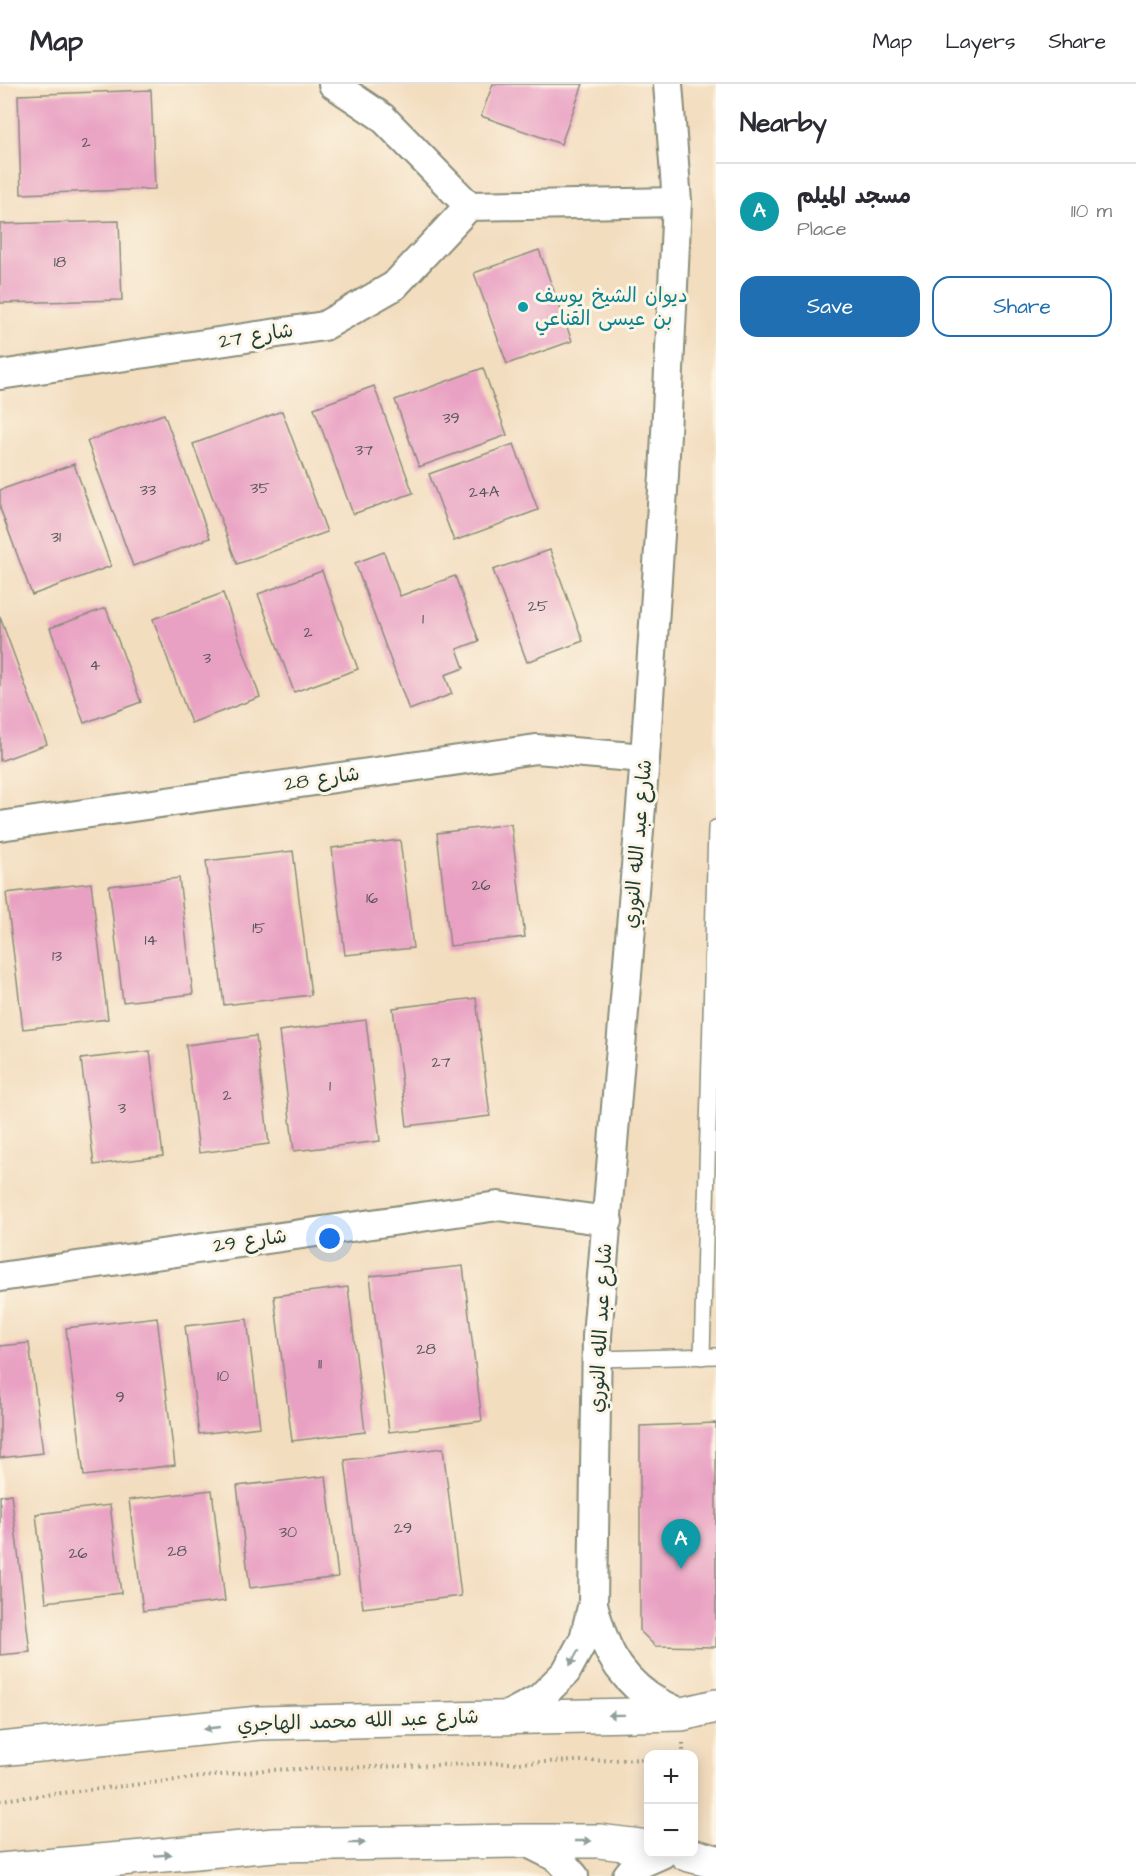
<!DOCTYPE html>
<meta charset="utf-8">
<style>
:root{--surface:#fff;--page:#f7f7f7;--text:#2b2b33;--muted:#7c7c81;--line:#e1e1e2;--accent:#1f6fb2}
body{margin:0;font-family:"Architects Daughter","Playpen Sans Arabic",sans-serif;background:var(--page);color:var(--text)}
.controls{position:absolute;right:18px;bottom:18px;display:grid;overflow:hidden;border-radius:12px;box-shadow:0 3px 15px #0003}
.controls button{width:54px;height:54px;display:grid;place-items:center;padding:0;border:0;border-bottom:2px solid var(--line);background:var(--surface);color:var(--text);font:30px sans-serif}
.you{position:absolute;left:330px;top:1155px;width:21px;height:21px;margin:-15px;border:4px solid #fff;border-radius:50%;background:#1a73e8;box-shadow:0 0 0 9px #1a73e833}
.badge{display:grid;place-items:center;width:39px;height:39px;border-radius:50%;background:var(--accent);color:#fff;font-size:20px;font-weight:700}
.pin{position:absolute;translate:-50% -50px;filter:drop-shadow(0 2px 3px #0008)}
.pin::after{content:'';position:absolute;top:32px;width:21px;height:18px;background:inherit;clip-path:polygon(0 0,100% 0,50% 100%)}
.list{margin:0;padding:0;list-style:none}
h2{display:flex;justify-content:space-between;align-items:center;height:78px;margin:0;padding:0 24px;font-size:26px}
h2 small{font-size:20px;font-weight:400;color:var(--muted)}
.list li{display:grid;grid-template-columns:39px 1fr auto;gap:18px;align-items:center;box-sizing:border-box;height:96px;padding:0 24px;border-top:2px solid var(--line)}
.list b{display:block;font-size:22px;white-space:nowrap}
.list p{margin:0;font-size:20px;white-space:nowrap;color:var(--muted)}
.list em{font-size:20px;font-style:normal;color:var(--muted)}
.actions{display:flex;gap:12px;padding:18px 24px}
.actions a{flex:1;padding:14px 0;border:2px solid var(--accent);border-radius:18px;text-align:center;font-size:21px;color:var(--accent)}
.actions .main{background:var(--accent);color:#fff}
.map{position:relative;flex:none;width:716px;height:1792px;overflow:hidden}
header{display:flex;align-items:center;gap:36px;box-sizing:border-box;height:84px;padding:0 30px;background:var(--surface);border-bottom:2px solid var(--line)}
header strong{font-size:28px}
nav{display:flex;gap:33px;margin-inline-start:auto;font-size:21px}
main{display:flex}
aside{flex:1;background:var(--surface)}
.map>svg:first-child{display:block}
.building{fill:#e9a1c3}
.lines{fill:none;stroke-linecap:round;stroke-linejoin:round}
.lane-casing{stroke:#898d7a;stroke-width:18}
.street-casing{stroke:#898d7a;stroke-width:32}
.secondary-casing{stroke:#898d7a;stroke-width:36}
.path{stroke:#898d7a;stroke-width:4;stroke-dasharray:1.5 4.5;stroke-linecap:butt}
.lane{stroke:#fff;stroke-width:15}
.street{stroke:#fff;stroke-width:28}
.secondary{stroke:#fff;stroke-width:33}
.oneway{fill:#8f9e9a}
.culture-dot{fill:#0f9aa8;stroke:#fcf5e5;stroke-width:2}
.labels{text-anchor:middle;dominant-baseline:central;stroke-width:6;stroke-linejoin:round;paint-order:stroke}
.number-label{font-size:16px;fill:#525658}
.culture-label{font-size:20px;fill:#0d838f;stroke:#fcf5e5;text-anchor:start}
.street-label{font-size:20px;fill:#1f3d34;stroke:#fcf5e5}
</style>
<header>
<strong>Map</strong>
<nav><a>Map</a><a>Layers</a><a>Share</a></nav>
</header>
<main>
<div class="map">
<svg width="716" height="1792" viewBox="0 0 716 1792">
<rect width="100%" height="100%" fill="#fcf5e5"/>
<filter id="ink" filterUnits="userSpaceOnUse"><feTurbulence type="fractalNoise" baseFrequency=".0167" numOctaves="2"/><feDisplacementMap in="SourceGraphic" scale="12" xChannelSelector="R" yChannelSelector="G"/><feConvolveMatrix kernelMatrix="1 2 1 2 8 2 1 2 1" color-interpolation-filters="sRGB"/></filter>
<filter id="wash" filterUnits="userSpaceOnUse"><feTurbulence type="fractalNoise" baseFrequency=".008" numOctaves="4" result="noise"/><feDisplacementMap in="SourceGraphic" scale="24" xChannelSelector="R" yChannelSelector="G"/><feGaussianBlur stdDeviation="1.35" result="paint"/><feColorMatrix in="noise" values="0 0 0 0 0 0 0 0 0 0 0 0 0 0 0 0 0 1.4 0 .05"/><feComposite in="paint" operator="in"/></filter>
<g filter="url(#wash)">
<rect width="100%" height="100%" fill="#f3ddbf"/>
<g id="blocks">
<g class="building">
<polygon points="493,0 583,0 561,60 481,32"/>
<polygon points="151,6 155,105 21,110 18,11"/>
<polygon points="119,137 122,216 0,219 0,140"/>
<polygon points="539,166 572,257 507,280 474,189"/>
<polygon points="483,284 507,351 419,383 395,316"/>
<polygon points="374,302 413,409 353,430 314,324"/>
<polygon points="282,327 327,448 237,480 193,360"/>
<polygon points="164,330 210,454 133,482 87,357"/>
<polygon points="514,360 538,426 454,457 429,390"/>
<polygon points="74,380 111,482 32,511 0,424 0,406"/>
<polygon points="550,466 583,557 527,578 493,486"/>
<polygon points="384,468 400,512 455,492 479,557 457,565 464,584 445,591 452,610 409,626 355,479"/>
<polygon points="322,487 358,585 294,608 258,510"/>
<polygon points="223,509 260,613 191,639 153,535"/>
<polygon points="106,524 141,618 84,639 50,544"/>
<polygon points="0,533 47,660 0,677"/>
<polygon points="511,740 525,853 450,862 437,749"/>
<polygon points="400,756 413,864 345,871 332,764"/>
<polygon points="293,767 311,911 224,921 206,777"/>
<polygon points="179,794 193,910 123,918 109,802"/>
<polygon points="91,799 108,935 23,945 6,809"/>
<polygon points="476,914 490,1032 407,1042 393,924"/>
<polygon points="366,936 380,1057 294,1067 279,947"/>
<polygon points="256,952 269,1060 199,1069 186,961"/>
<polygon points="150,967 163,1072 94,1081 81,975"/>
<polygon points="463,1182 482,1337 389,1348 370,1192"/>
<polygon points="348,1203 365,1348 292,1357 274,1212"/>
<polygon points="157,1233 175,1381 84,1392 66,1244"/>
<polygon points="247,1235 260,1343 199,1350 185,1242"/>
<polygon points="29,1259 43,1369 0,1374 0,1262"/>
<polygon points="716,1339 716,1563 655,1562 640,1547 640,1342"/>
<polygon points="443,1364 461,1512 363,1524 345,1376"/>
<polygon points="326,1392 338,1493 250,1504 237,1402"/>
<polygon points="212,1406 225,1517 143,1527 129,1416"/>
<polygon points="11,1410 30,1568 0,1571 0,1412"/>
<polygon points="110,1421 121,1509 46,1518 36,1430"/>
</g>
</g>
</g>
<g filter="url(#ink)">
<use href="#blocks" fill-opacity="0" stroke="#898d7a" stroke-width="1.5"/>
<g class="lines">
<g class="lane-casing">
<g id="lane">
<polyline points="702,1273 716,744"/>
<polyline points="597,1275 716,1272"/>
</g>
</g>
<g class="street-casing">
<g id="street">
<polyline points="333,0 382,33 469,122"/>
<polyline points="0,291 324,242 394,202 469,122 677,118"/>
<polyline points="0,742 536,665 645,674"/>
<polyline points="0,1193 498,1122 608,1137"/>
<path d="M593 1520C603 1559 614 1587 648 1612 658 1619 671 1624 682 1630"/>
<polyline points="507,1632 540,1614 566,1588 584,1555 593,1519 597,1252 645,674 664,391 677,118 668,0"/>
<polyline points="524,1757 558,1774 574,1792"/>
<polyline points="627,1792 635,1782 662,1770"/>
</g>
</g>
<g class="secondary-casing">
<g id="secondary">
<polyline points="0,1665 259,1639 682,1630 716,1622"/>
<polyline points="686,1770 716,1778"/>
<polyline points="0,1786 274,1761 524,1757 599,1757 648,1763"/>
</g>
</g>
<g class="path">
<polyline points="683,1659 683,1670"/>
<polyline points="0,1716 265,1686 648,1675"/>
</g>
<use href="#lane" class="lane"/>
<use href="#street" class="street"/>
<use href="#secondary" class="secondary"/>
</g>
<defs><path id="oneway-solid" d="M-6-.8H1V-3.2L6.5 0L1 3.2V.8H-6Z" transform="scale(1.5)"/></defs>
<g class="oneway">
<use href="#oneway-solid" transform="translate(574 1574) rotate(119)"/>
<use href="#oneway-solid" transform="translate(616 1631) rotate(179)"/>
<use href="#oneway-solid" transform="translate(212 1644) rotate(174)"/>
<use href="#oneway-solid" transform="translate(583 1757)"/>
<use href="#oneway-solid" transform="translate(357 1759) rotate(-1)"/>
<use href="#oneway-solid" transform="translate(163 1771) rotate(-5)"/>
</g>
</g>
<circle class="culture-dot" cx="523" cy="223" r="6"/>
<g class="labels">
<g class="number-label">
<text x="86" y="58">2</text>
<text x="60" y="178">18</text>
<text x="451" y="334">39</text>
<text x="364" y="366">37</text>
<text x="260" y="404">35</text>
<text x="148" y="406">33</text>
<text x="484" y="408">24A</text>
<text x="56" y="453">31</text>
<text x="538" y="522">25</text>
<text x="423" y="535">1</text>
<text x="308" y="548">2</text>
<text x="207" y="574">3</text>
<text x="95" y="581">4</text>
<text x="481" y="801">26</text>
<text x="372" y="814">16</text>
<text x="259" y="844">15</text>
<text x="151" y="856">14</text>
<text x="57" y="872">13</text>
<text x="441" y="978">27</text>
<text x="330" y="1002">1</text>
<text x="227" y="1011">2</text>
<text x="122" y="1024">3</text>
<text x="426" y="1265">28</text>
<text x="320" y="1280">11</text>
<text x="223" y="1292">10</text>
<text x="120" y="1313">9</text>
<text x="403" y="1444">29</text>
<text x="288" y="1448">30</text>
<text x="177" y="1467">28</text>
<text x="78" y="1469">26</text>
</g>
<g class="culture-label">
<text x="535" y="212">ديوان الشيخ يوسف<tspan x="535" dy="23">بن عيسى القناعي</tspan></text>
</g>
<g class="street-label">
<text transform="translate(256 252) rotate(-9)">شارع 27</text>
<text transform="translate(322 695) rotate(-8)">شارع 28</text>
<text transform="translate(638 760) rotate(-85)">شارع عبد الله النوري</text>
<text transform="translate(250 1157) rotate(-8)">شارع 29</text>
<text transform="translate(601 1244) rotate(-87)">شارع عبد الله النوري</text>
<text transform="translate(358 1637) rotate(-2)">شارع عبد الله محمد الهاجري</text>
</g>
</g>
</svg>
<div class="controls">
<button>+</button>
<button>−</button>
</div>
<div class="you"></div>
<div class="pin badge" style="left:681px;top:1485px;background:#0f9aa8">A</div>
</div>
<aside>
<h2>Nearby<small></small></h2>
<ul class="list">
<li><span class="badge" style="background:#0f9aa8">A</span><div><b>مسجد الميلم</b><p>Place</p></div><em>110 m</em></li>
</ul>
<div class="actions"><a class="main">Save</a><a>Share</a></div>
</aside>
</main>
